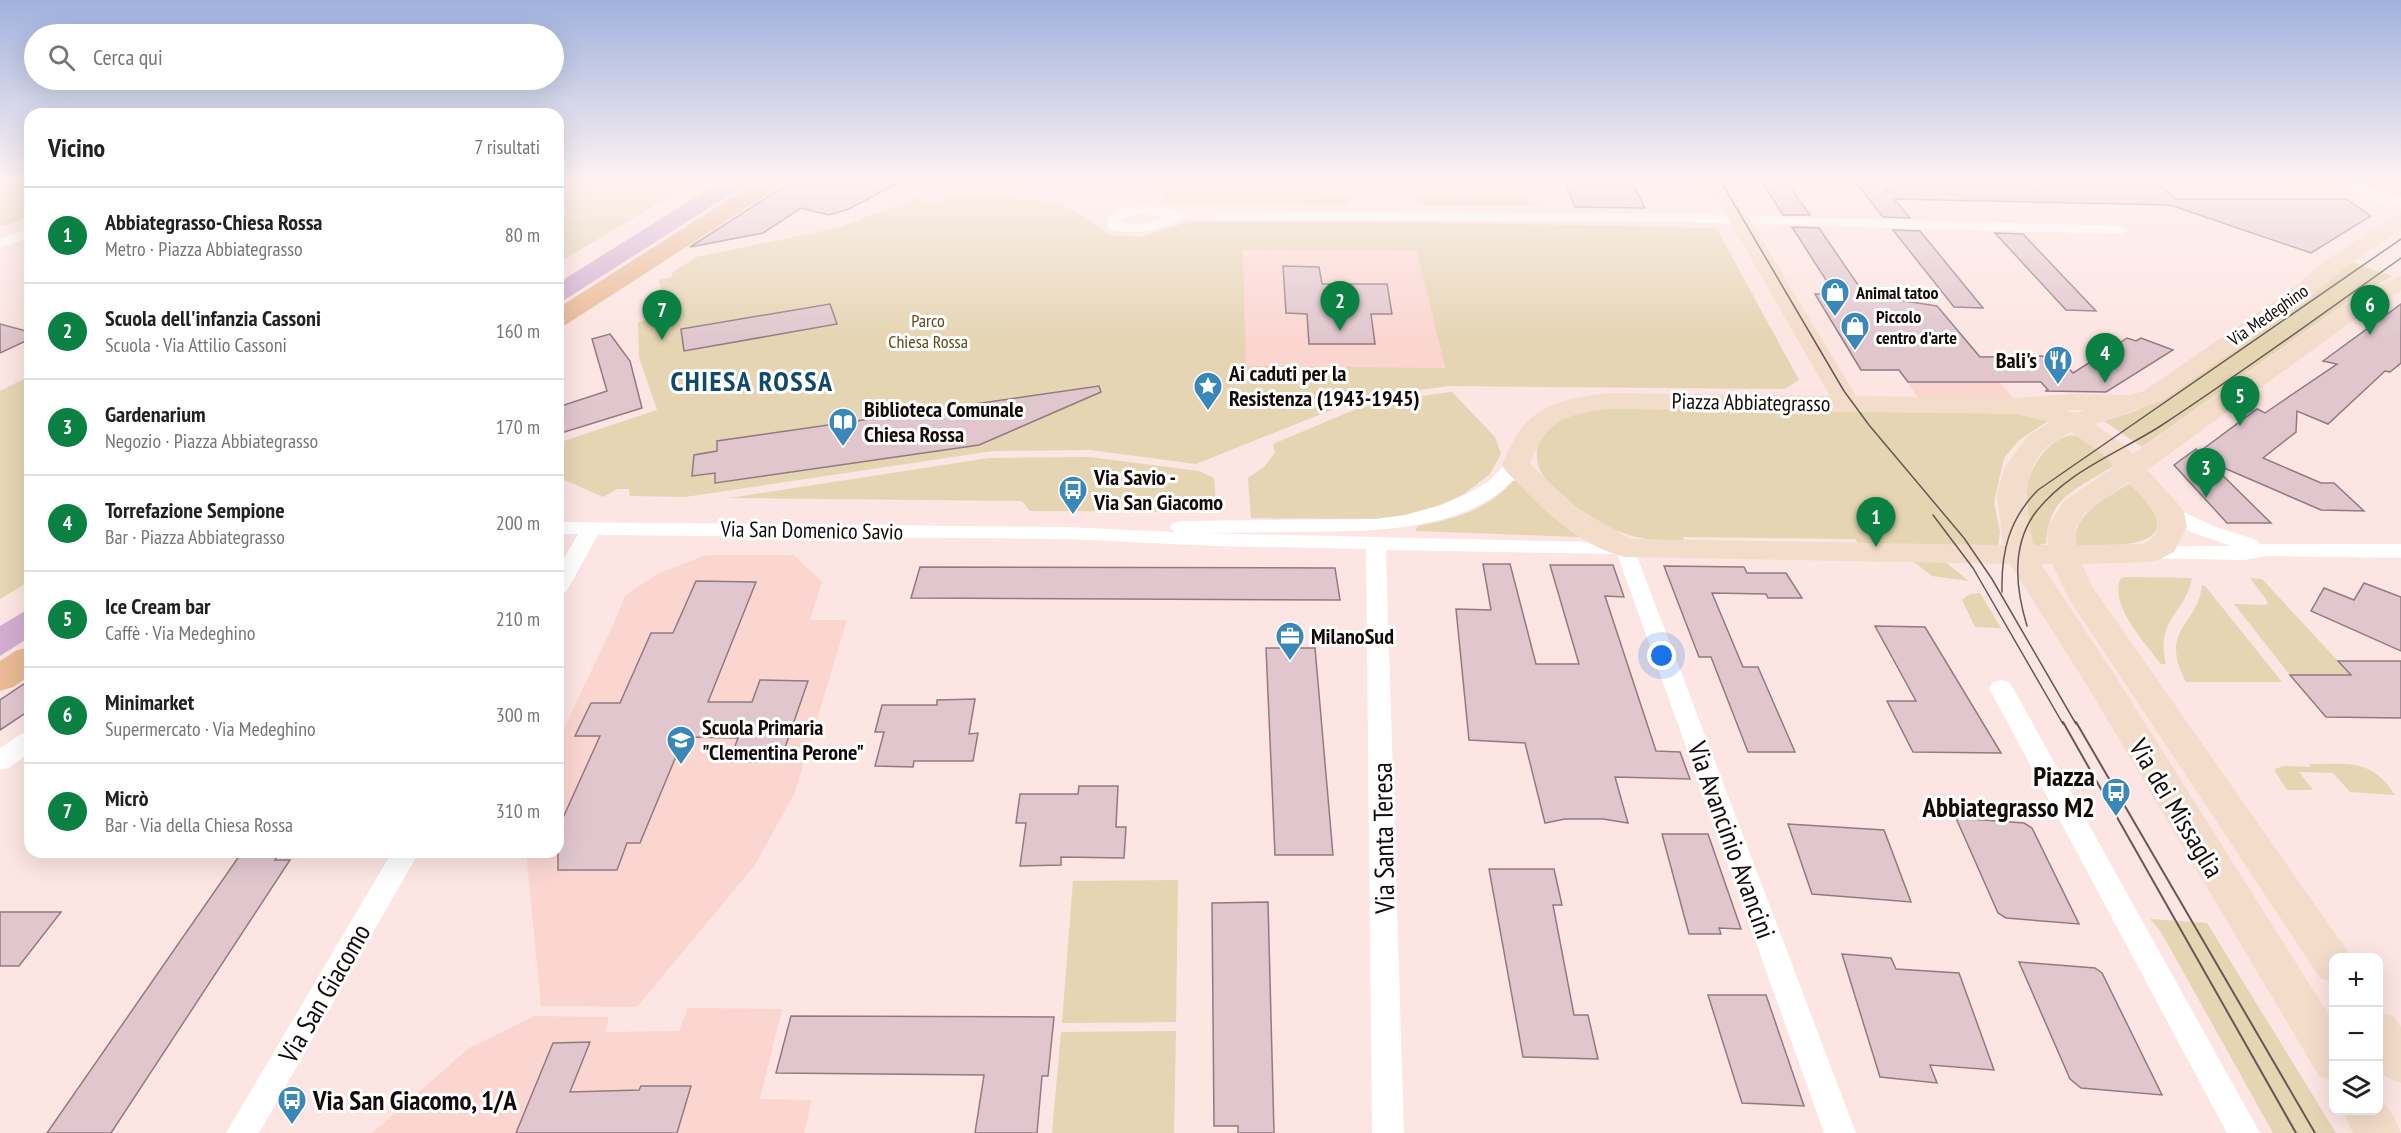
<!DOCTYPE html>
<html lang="it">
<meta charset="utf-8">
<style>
:root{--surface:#fff;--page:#f6f6f6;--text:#222;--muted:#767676;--line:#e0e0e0;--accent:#0b8043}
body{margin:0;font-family:"PT Sans Narrow",sans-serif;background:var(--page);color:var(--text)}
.controls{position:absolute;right:18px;bottom:18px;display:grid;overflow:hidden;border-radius:12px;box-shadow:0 6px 24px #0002}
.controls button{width:54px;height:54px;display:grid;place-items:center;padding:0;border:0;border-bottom:2px solid var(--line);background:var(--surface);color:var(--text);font:30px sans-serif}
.you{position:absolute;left:1662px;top:656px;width:21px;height:21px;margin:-15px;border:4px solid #fff;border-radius:50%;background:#1a73e8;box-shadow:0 0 0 9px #1a73e833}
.badge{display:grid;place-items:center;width:39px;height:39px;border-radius:50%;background:var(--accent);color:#fff;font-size:20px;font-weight:700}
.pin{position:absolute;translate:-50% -50px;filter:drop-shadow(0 2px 3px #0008)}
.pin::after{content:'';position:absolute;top:32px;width:21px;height:18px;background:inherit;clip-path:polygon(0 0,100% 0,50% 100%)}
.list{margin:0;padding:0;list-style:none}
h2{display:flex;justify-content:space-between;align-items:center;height:78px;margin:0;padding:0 24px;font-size:26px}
h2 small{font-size:20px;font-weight:400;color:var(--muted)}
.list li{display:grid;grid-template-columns:39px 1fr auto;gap:18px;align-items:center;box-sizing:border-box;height:96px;padding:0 24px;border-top:2px solid var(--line)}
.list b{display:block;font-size:22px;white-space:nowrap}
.list p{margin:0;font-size:20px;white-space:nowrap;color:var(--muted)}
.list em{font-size:20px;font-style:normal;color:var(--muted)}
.icon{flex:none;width:33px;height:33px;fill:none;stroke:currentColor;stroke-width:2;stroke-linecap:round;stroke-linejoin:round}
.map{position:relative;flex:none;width:2401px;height:1133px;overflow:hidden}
.search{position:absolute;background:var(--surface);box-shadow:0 6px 24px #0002;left:24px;top:24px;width:540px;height:66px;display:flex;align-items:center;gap:15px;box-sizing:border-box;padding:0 21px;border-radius:33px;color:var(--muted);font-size:22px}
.panel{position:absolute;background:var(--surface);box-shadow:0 6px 24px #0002;left:24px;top:108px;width:540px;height:750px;border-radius:18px}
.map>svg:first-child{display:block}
.built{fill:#fbd6d1}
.green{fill:#e5d5b3;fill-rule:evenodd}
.water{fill:#d3add0}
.building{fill:#e1c6ce;stroke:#937a81;stroke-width:1.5}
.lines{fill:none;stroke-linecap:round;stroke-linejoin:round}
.street{fill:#fff;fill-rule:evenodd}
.secondary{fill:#f4dcca;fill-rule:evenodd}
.primary{fill:#e9ba95;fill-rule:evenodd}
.tram-far1{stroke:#665856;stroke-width:1.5}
.tram{stroke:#665856;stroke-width:2}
.labels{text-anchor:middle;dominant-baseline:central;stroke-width:6;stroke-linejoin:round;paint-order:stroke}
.far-poi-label{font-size:18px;font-weight:bold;fill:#130a09;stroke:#fff;text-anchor:start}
.far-street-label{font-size:18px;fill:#130a09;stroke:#fff}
.far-park-label{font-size:18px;fill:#5f4a15;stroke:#fff}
.poi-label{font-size:22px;font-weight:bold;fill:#130a09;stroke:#fff;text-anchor:start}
.street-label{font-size:22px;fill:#130a09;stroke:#fff}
.near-poi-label{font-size:27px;font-weight:bold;fill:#130a09;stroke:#fff;text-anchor:end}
.near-street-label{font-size:27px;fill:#130a09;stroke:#fff}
.district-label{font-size:28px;font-weight:bold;letter-spacing:1.5px;fill:#124a6c;stroke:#fff}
</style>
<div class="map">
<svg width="2401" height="1133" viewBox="0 0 2401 1133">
<rect width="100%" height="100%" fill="#fce5e2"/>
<g class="built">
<polygon points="1243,250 1418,251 1445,369 1245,367"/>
<polygon points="1847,292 1937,306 2016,402 1920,401"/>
<polygon points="706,555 794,555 822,582 810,620 847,620 795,792 755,865 637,1007 541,1006 526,852 558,852 558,741 614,623 625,596 657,574"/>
<polygon points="688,1008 782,1009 760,1099 812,1100 804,1133 372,1133 469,1048 535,1016 609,1017 605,1032 679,1031"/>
</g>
<g class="green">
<polygon points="0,180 23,180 30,184 30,216 5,226 0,225"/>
<polygon points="558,180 680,180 692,183 558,263"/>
<polygon points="2357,180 2401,180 2401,195 2374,189"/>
<polygon points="1163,181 1300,182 1301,191 1349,195 1350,205 1162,204"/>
<polygon points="1415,195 1523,196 1526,201 1542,206 1418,205"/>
<path d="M917 198 935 202 943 198 1035 199 1059 203 1091 221 1109 235 1141 237 1188 222H1425L1714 228 1717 229 1799 380 1785 389 1449 386 1389 394 1346 404 1196 464 1090 450 993 451 685 497 630 496 629 489H617L603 497 558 477V443L657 410 639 357 638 322 666 317 659 280 672 277V273L696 257 837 228ZM1243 250 1417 251 1445 368 1246 366Z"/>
<polygon points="2351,262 2393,276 2360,293 2142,447 2104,421 2136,411 2158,399 2328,282"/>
<polygon points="30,376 30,581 0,599 0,391"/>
<polygon points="1452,392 1495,437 1501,454 1490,474 1464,494 1427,511 1389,519 1251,518 1248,478 1264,467 1275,453 1273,444 1356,409 1396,399"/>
<path d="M1595 408 1990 410 2051 419 2019 440 2004 458 1994 502 2000 532 1998 546 1859 545 1855 539 1683 537 1685 543C1662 541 1640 540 1618 531 1584 518 1507 470 1549 429 1561 417 1579 413 1595 408Z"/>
<path d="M2071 435 2088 439 2114 464 2113 466C2078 489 2048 496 2046 543L2036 546 2031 542 2026 487C2032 466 2047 440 2071 435Z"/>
<polygon points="1089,457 1199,471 1214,478 1217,512 1030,511 1022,501 729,498 989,458"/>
<path d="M1513 481H1517C1536 502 1553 520 1578 533L1579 537 1415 531 1418 526C1454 519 1488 510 1513 481Z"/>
<path d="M2128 484C2138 486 2145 499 2150 507 2182 551 2100 545 2078 546L2074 543C2075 512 2104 500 2128 484Z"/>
<polygon points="1914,562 1945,562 1969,581 1932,576"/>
<path d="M2127 577 2192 578C2184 617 2156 616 2166 664H2161C2146 644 2108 604 2121 578Z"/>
<polygon points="2250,578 2262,579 2351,675 2290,675 2234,604 2266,605 2268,602"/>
<path d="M2202 585 2205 586 2282 682H2186C2158 627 2198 627 2202 585Z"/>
<polygon points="1980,593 2001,628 1975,627 1962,600 1970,594"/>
<path d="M2309 764C2348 764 2372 758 2395 795L2350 792 2333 773 2299 772 2313 790H2287L2275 771V769L2283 766 2311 767Z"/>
<polygon points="1178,880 1176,1022 1062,1023 1073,881"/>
<polygon points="2150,919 2207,923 2336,1133 2273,1133 2161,932"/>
<polygon points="1176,1031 1174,1133 1052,1133 1061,1032"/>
</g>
<g class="water">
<polygon points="723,180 753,180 558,304 558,283"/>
<polygon points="30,608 30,637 0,656 0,626"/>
</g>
<g class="building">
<polygon points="794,180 903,180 849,209 829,215 801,208 763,233 690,247"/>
<polygon points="1564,180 1631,180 1645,208 1575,207"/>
<polygon points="1761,180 1785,180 1810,215 1783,215"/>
<polygon points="1862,180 1878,180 1888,192 1888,180 2153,180 2176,199 2346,199 2371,216 2311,253 2170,205 1894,199 1910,218 1883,217 1857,184"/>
<polygon points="1792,227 1819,228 1865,295 1937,306 1980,357 2057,356 2073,373 2100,356 2108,356 2105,353 2127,338 2136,341 2141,338 2173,350 2106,392 2045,391 2048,390 2041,382 1908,382 1899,370 1861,370 1815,294 1835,294"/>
<polygon points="1893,230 1920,231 1983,308 1954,307"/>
<polygon points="1995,233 2023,234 2096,311 2066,310"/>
<polygon points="1283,266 1319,267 1322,284 1387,284 1392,314 1371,314 1375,344 1309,344 1307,314 1286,313"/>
<polygon points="830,304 837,324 684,351 681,329"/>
<polygon points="2401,304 2401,363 2390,372 2385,371 2328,424 2297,411 2296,432 2263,458 2321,483 2334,483 2364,511 2321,510 2208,461 2271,523 2227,523 2174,465 2196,449 2199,452 2257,409 2265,413 2337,364 2323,361"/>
<polygon points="0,324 30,332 30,339 0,353"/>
<polygon points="610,334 630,361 642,408 558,434 558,407 607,391 592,339"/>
<polygon points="1099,386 1101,392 979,445 715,483 715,473 692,476 694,455 717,451 717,441"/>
<polygon points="1483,564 1510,564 1536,664 1579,664 1550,565 1613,565 1624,597 1605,596 1656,751 1680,752 1690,779 1615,777 1628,823 1603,819 1565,819 1545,823 1525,743 1469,740 1456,609 1491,610"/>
<polygon points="1664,566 1744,567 1747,573 1786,573 1802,598 1768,598 1766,594 1712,593 1743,667 1758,667 1795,752 1748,752 1711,657 1699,657"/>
<polygon points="920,567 1335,568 1340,600 911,598"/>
<polygon points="696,581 756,582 708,702 752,702 760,680 808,681 780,762 729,762 738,738 684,737 640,843 627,843 617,870 558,870 558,829 600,736 575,736 591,703 620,703 651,633 673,633"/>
<polygon points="2364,583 2401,597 2401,651 2311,611 2324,588 2354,600"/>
<polygon points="1875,626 1925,627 2001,753 1913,752 1887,701 1916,701"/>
<polygon points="1266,648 1315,648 1333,855 1275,855"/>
<polygon points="2338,661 2401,661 2401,718 2326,717 2290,675 2351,675"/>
<polygon points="30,680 30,710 0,730 0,700"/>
<polygon points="975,699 969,734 978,733 973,761 914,761 913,767 875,766 884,732 875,732 882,705 937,705 937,700"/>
<polygon points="1079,786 1118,786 1116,827 1126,827 1124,858 1061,857 1061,865 1020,866 1026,823 1016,823 1020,794 1078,794"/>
<polygon points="1956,818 2024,823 2032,828 2079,924 2006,918 1998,913"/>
<polygon points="1788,824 1884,830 1911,902 1812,894"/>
<polygon points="1662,834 1708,834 1741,929 1719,928 1721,934 1689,934"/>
<polygon points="242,852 281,852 275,860 290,860 111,1133 47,1133"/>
<polygon points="1489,869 1554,869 1562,905 1553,905 1574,1015 1588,1015 1598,1059 1523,1057"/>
<polygon points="1268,902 1274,1133 1238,1133 1238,1126 1214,1126 1212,903"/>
<polygon points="0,912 61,912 19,966 0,966"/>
<polygon points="1842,954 1891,958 1896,969 1959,973 1994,1070 1930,1065 1937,1083 1880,1077"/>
<polygon points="2019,962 2095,968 2102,973 2162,1095 2081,1088 2070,1079"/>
<polygon points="1708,995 1766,995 1804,1106 1742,1103"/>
<polygon points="791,1016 1054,1017 1048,1076 1042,1076 1037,1133 975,1133 984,1075 776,1073"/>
<polygon points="590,1042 570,1092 639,1090 641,1086 691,1086 677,1133 516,1133 553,1043"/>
</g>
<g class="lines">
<g class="street">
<path d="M2332 180C2357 180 2376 192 2401 199V207L2367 198Z"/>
<path d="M1146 206 1181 211 1675 214 2121 226 2128 230 2121 234 1675 222 1183 219C1158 230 1136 236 1109 229L1107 218 1124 208ZM1138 214 1165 217 1140 224 1121 223V220Z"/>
<polygon points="30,228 30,237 0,248 0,239"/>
<path d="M1516 459 1523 461 1526 465C1479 532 1379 531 1307 532 1272 532 1237 533 1202 533L1632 543 1856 1133H1824L1617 554 1386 550 1404 1133H1372L1366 549 1213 546 1066 539 598 535 566 592 558 594V569L578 534H558V522L1066 527 1174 532 1170 527 1173 523 1180 521 1375 519 1405 515 1441 505 1469 493 1489 481 1509 461Z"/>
<polygon points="2170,506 2216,527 2257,540 2260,544 2401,544 2401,558 2268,556 2244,560 2141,558 2138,553 2141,548 2148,546 2231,546 2191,532 2163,516 2160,512 2163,508"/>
<polygon points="2001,680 2009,682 2013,688 2260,1133 2227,1133 1989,688 1993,682"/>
<polygon points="30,731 30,752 9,768 0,770 0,748 21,734"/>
<polygon points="392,852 419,852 259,1133 226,1133"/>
</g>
<g class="secondary">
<path d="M1706 180H1726L1856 396 2016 398 2069 394 2130 395 2144 391 2292 289 2323 262 2394 216 2401 214V229L2339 272 2308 299 2162 401 2094 424 2124 445 2133 454 2364 291 2401 276V291L2380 301 2147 470 2180 506 2184 512 2187 527 2174 552 2158 560 2148 562 2082 564 2093 588 2348 952 2351 958H2334V983L2320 978 2068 597 2052 564H2041L2112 671 2334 1023V1082L2319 1076 2088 687 2010 564 1625 557C1577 545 1539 506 1506 471L1502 465C1525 407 1550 401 1608 393L1830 396ZM1608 409 2016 414 2050 422 2028 436 2005 467 1997 494 2003 545 1630 539 1576 507 1530 464C1546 421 1565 414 1608 409ZM2066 410H2085L2075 413ZM2071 432 2106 457 2114 467 2064 501 2047 528 2048 545H2033C2028 511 2018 474 2047 447 2054 441 2063 437 2071 432ZM2128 482C2144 500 2177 527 2143 544L2077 545 2075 528 2085 513Z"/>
<polygon points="2378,1011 2393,1016 2401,1027 2401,1083 2386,1077 2378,1067"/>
<polygon points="2378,1094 2394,1117 2401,1133 2353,1133 2342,1110 2378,1110"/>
</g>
<g class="primary">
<polygon points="759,180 785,180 782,185 567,324 558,327 558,308"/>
<polygon points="30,647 30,676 13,687 0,691 0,661 17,650"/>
</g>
<g class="tram-far1">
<polyline points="1720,180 1844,391 1869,425 1964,538 1992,579 2076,724"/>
<polyline points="1933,515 1973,568 2063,724"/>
<path d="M2002 592C2001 552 2009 519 2038 490L2401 239"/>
<path d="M2027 626C2016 590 2011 549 2033 516 2064 472 2119 453 2162 425 2243 372 2322 314 2401 258"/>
</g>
<g class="tram">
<polyline points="2063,722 2296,1133"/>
<polyline points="2076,722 2315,1133"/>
</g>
</g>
<linearGradient id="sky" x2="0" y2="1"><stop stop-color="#9fb1de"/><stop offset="0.53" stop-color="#fef3f2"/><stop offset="1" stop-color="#fef3f2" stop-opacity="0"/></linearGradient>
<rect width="2401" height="339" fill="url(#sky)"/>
<defs>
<g id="shop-pin" transform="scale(1.5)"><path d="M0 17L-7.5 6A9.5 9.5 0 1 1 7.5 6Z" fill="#3a87ba" stroke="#fff"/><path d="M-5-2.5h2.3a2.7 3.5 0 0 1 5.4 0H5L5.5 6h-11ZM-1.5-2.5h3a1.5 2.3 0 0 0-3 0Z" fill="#fff"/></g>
<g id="restaurant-pin" transform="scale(1.5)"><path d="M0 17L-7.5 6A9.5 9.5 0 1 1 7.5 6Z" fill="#3a87ba" stroke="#fff"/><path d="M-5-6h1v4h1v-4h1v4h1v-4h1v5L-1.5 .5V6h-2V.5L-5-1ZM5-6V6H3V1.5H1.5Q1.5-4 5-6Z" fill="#fff"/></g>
<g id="sight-pin" transform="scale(1.5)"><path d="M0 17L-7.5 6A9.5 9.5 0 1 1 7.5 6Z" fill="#3a87ba" stroke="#fff"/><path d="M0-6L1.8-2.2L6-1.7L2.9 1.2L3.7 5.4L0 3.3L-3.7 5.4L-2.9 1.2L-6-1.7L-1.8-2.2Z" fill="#fff"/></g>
<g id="library-pin" transform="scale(1.5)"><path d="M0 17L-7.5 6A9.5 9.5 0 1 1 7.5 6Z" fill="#3a87ba" stroke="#fff"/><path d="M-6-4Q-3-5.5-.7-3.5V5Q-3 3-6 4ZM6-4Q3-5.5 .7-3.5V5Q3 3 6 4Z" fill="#fff"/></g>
<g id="bus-pin" transform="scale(1.5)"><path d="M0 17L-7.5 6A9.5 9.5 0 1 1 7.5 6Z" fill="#3a87ba" stroke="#fff"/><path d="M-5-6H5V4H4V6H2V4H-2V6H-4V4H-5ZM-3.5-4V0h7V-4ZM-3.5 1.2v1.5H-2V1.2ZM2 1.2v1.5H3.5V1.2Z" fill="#fff"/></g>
<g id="office-pin" transform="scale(1.5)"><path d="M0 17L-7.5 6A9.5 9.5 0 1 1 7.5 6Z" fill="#3a87ba" stroke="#fff"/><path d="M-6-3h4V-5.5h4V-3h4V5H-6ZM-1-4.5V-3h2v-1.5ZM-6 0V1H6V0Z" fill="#fff"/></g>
<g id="school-pin" transform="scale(1.5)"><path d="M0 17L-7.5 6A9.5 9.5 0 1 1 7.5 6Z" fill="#3a87ba" stroke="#fff"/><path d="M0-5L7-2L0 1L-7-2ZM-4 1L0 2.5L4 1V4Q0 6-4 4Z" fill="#fff"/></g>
</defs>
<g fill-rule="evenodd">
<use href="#shop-pin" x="1835" y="292"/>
<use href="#shop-pin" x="1855" y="326"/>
<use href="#restaurant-pin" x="2058" y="360"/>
<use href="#sight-pin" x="1208" y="386"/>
<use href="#library-pin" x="843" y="422"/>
<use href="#bus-pin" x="1073" y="490"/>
<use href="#office-pin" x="1290" y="636"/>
<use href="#school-pin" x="681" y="740"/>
<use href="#bus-pin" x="2116" y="792"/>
<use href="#bus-pin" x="292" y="1100"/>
</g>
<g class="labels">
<g class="far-poi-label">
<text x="1856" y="292">Animal tatoo</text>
<text x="1876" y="316">Piccolo<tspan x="1876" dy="21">centro d'arte</tspan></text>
</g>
<g class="far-street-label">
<text transform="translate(2268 315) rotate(-35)">Via Medeghino</text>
</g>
<g class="far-park-label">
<text x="928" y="320">Parco<tspan x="928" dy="21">Chiesa Rossa</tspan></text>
</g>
<g class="poi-label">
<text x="2037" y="360" text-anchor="end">Bali's</text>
<text x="1229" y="373">Ai caduti per la<tspan x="1229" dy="25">Resistenza (1943-1945)</tspan></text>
<text x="864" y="409">Biblioteca Comunale<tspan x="864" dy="25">Chiesa Rossa</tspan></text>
<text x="1094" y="477">Via Savio -<tspan x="1094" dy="25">Via San Giacomo</tspan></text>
<text x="1311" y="636">MilanoSud</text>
<text x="702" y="727">Scuola Primaria<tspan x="702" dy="25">"Clementina Perone"</tspan></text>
</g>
<g class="street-label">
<text transform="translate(1751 402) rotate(1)">Piazza Abbiategrasso</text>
<text transform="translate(812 530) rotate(1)">Via San Domenico Savio</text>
</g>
<g class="near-poi-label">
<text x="2095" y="776">Piazza<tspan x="2095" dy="31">Abbiategrasso M2</tspan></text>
<text x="313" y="1100" text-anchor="start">Via San Giacomo, 1/A</text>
</g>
<g class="near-street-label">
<text transform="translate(2177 808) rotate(59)">Via dei Missaglia</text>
<text transform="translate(1383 838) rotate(-91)">Via Santa Teresa</text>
<text transform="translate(1732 840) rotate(70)">Via Avancinio Avancini</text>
<text transform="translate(324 993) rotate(-60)">Via San Giacomo</text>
</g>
<g class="district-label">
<text x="752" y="380">CHIESA ROSSA</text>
</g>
</g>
</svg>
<div class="controls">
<button>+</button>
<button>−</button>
<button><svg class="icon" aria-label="layers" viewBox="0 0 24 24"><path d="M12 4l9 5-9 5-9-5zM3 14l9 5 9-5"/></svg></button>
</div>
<div class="you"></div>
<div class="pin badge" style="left:1876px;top:547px">1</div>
<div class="pin badge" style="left:1340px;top:331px">2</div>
<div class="pin badge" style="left:2206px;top:498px">3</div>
<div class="pin badge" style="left:2105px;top:383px">4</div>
<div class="pin badge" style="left:2240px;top:426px">5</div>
<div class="pin badge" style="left:2370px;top:335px">6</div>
<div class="pin badge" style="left:662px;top:340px">7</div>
<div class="search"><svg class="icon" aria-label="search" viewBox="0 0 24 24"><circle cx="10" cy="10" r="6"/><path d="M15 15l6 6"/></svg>Cerca qui</div>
<section class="panel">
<h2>Vicino<small>7 risultati</small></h2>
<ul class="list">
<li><span class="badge">1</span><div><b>Abbiategrasso-Chiesa Rossa</b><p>Metro · Piazza Abbiategrasso</p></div><em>80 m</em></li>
<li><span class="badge">2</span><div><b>Scuola dell'infanzia Cassoni</b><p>Scuola · Via Attilio Cassoni</p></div><em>160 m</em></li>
<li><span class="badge">3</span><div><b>Gardenarium</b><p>Negozio · Piazza Abbiategrasso</p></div><em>170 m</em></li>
<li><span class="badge">4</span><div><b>Torrefazione Sempione</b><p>Bar · Piazza Abbiategrasso</p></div><em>200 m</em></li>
<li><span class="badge">5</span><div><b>Ice Cream bar</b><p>Caffè · Via Medeghino</p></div><em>210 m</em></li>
<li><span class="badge">6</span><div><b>Minimarket</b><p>Supermercato · Via Medeghino</p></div><em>300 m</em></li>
<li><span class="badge">7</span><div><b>Micrò</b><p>Bar · Via della Chiesa Rossa</p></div><em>310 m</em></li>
</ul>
</section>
</div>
